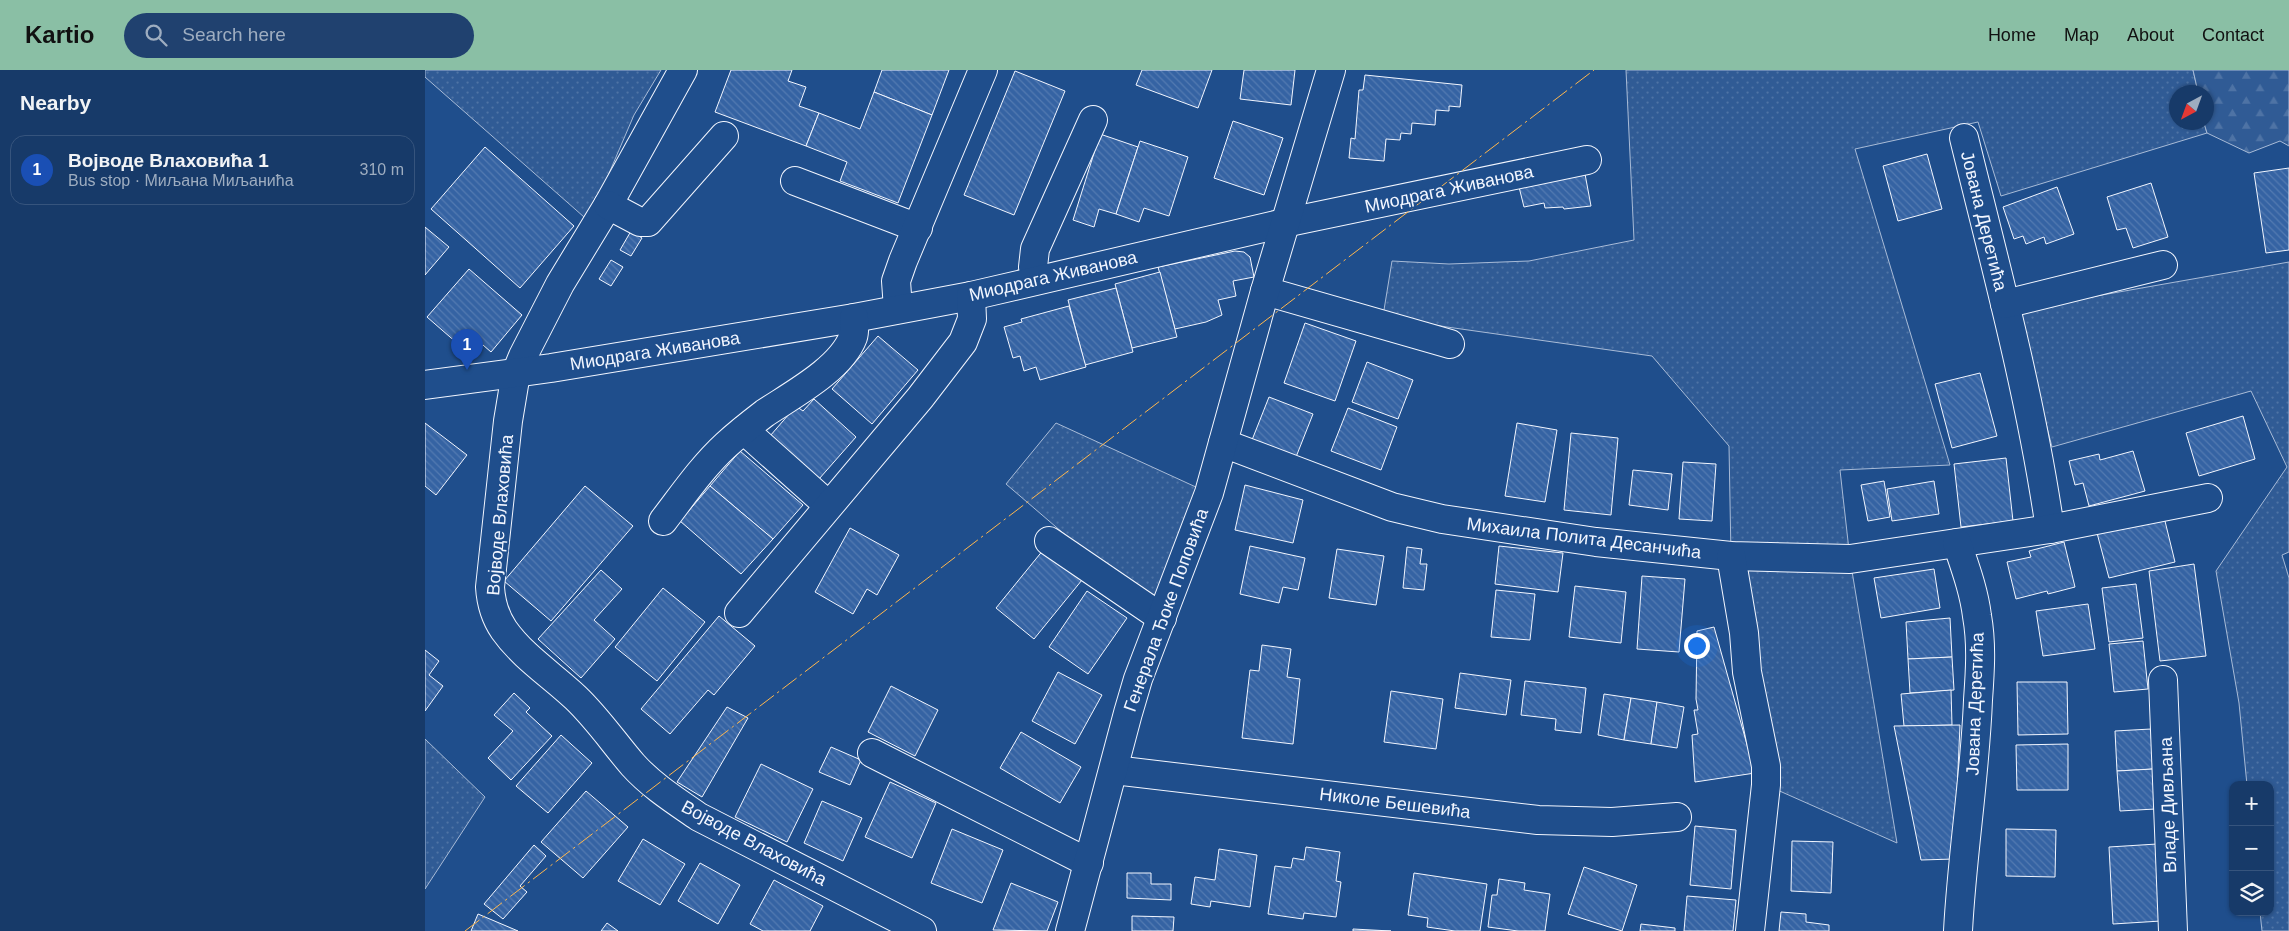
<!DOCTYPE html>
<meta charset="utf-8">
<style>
:root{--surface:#173a69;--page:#20416f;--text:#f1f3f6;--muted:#9eadc0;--line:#36547d;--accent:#8abfa5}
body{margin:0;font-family:Helvetica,sans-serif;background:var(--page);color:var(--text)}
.controls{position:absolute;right:15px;bottom:15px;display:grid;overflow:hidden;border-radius:10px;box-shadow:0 1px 4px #0004}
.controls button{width:45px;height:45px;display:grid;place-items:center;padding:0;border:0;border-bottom:1px solid var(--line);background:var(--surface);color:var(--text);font:25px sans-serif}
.compass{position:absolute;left:1744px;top:15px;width:45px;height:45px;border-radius:50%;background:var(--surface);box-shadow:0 1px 4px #0004;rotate:221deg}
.you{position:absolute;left:1271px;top:575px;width:18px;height:18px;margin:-12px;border:4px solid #fff;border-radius:50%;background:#1a73e8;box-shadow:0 0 0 8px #1a73e833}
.badge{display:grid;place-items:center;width:32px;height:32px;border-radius:50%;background:var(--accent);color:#fff;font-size:16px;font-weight:700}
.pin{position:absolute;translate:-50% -41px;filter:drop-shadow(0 1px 2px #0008)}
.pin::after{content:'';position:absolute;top:26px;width:18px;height:15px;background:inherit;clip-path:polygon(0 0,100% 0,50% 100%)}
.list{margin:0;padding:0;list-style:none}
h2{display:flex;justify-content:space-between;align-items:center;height:65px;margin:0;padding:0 20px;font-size:21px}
h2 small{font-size:16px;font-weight:400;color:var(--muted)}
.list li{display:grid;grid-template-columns:32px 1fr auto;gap:15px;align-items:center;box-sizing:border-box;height:70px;margin:0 10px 10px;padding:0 10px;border:1px solid var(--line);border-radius:15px}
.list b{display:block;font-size:19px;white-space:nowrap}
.list p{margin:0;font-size:16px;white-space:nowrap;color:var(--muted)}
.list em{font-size:16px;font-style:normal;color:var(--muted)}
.icon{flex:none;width:28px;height:28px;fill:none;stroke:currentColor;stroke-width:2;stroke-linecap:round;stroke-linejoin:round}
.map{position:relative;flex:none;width:1864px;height:861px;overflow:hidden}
header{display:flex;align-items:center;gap:30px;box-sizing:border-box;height:70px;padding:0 25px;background:var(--accent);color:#111}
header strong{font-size:24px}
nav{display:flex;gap:28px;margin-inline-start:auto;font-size:18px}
.search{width:350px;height:45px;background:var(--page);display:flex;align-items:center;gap:12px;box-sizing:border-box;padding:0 18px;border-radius:28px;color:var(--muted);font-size:19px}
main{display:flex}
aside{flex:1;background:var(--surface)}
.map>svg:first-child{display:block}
.grass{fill:url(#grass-dots);stroke:#a8bbd7}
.forest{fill:url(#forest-firs);stroke:#a8bbd7}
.building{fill:url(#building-back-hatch);stroke:#f2f6ff}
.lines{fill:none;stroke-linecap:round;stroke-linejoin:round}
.minor-casing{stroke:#f2f6ff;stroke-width:30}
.minor{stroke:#1f4e8c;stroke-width:28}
.power{stroke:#ffb74d;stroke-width:1;stroke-dasharray:18 4 2.5 4;stroke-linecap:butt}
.labels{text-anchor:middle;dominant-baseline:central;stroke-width:4;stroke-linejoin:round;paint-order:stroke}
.street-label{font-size:18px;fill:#f2f6ff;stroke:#1f4e8c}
</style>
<header>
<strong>Kartio</strong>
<div class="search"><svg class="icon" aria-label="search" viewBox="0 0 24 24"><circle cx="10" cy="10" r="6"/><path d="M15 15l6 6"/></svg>Search here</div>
<nav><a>Home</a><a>Map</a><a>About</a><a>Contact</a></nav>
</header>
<main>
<aside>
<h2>Nearby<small></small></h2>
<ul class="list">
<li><span class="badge" style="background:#1a4fb4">1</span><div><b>Војводе Влаховића 1</b><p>Bus stop · Миљана Миљанића</p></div><em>310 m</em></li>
</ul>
</aside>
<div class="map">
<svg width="1864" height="861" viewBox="0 0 1864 861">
<defs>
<pattern id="grass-dots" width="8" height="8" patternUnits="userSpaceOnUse" patternTransform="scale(1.25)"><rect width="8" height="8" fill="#305b95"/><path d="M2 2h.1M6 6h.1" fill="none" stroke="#4e73a5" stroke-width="1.8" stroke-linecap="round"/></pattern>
<pattern id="forest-firs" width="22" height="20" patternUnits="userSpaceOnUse" patternTransform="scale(1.25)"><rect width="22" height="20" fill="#305b95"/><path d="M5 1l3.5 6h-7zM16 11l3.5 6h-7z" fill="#4e73a5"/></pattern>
<pattern id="building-back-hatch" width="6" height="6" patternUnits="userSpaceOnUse" patternTransform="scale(1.25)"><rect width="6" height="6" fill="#3563a3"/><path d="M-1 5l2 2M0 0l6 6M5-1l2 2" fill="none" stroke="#537ab1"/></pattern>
</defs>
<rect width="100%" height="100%" fill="#1f4e8c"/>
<g class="grass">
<polygon points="0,0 236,0 209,45 176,122 159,147 0,7"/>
<polygon points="1201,0 1768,0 1773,22 1752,22 1752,52 1779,53 1782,63 1576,126 1553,52 1430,79 1525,395 1415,400 1425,489 1472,773 1341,715 1306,486 1304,376 1227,286 1022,257 958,246 967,191 1024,194 1104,191 1209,170"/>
<polygon points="1864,192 1864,482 1857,485 1864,508 1864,861 1837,861 1835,842 1845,842 1845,715 1822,715 1814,633 1791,501 1862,397 1826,321 1627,377 1592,240"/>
<polygon points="631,353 784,423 737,548 581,414"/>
<polygon points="0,669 60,727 0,819"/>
</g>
<polygon class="forest" points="1768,0 1864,0 1864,76 1855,71 1824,83 1782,63 1779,53 1782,52 1782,22 1773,22"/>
<g class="building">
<polygon points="306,0 367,0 363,11 381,17 374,36 394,43 381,76 290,42"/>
<polygon points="457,0 524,0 507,45 449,22"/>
<polygon points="717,0 787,0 773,38 711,15"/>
<polygon points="819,0 870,0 866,35 815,29"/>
<polygon points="590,1 640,21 589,145 539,125"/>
<polygon points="940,5 1037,15 1035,37 1024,36 1024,41 1011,40 1010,55 987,53 986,64 976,63 975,70 961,69 959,91 924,88 926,68 930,69 934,20 938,20"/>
<polygon points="449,22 507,45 473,133 415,111 422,92 381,76 394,43 435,59"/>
<polygon points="808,51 858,68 839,125 789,108"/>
<polygon points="675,64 713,77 691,144 674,139 669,157 648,150"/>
<polygon points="715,71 763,87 744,146 719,138 714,152 691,144"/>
<polygon points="60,77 149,156 95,218 6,139"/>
<polygon points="1502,84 1517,139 1473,151 1458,96"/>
<polygon points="1864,98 1864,180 1841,183 1829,103"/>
<polygon points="1160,104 1166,136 1139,139 1138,137 1120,138 1119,133 1099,137 1094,117"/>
<polygon points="1726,113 1743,167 1708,178 1701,158 1692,160 1682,127"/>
<polygon points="1632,117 1649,164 1621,174 1619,167 1601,174 1598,166 1589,169 1578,137"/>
<polygon points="0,157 24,177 0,205"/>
<polygon points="206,161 217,168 206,186 195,180"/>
<polygon points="810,181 819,182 825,187 829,207 808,211 811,226 793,230 797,245 781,252 750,259 733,197"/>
<polygon points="186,190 198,197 186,216 174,209"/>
<polygon points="44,199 97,245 66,282 58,275 52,282 45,275 40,280 2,247"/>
<polygon points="735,202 752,267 707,278 690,214"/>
<polygon points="691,218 708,282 660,295 643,230"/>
<polygon points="644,236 661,297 615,310 611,297 599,301 595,286 588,288 579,257 597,252 596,249"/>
<polygon points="880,253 931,271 910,331 859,313"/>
<polygon points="453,266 493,300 447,354 407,319"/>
<polygon points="942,292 988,310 973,349 927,332"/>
<polygon points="1555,303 1572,366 1527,378 1510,314"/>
<polygon points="844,327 888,344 871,387 827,370"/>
<polygon points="389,329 431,367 394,409 345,366 371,336 378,341"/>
<polygon points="923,338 972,357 956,400 906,381"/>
<polygon points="1818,346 1830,389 1774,406 1761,363"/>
<polygon points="0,353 42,385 11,425 0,416"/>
<polygon points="1092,353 1132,360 1120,432 1080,426"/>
<polygon points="1146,363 1193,368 1186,445 1139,440"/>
<polygon points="315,381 378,435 348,469 285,416"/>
<polygon points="1708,381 1720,421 1664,436 1658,413 1650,415 1644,391 1674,384 1675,390"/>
<polygon points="1581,388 1588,451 1536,457 1529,394"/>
<polygon points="1258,392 1291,394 1287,451 1254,449"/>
<polygon points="1208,400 1247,404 1243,440 1204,435"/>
<polygon points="1459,411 1465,447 1443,451 1436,415"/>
<polygon points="1509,411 1514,444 1467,451 1462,419"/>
<polygon points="820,415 878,430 868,473 810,460"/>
<polygon points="160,416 208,456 126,551 79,511"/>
<polygon points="285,416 348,469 316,504 255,451"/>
<polygon points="1739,447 1750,492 1684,508 1672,463"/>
<polygon points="425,458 474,485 452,525 442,519 428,544 390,522"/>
<polygon points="1639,472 1650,517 1623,524 1622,521 1591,529 1582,492 1606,487 1604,481"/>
<polygon points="825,476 880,488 873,520 858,517 854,533 815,524"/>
<polygon points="1074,476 1138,483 1133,522 1070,514"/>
<polygon points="982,477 997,479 995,494 1002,494 999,520 978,518"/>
<polygon points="619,479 657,510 609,569 571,538"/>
<polygon points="912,479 959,486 951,535 904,528"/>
<polygon points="1769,494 1781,586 1735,591 1724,501"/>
<polygon points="1509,499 1515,538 1456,548 1449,508"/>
<polygon points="176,500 197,519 169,550 190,569 156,608 113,569"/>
<polygon points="1217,506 1260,509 1254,582 1212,579"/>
<polygon points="1711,514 1718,568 1684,572 1677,518"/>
<polygon points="1150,516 1201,522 1196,573 1144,567"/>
<polygon points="238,518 280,552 232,611 190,577"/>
<polygon points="1071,520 1110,524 1105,570 1066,567"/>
<polygon points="662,521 702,548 663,604 624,577"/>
<polygon points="1663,534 1670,579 1618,586 1611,541"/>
<polygon points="294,546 330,576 289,625 283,620 245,664 216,639"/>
<polygon points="1525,548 1527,587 1483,589 1481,552"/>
<polygon points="1289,557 1330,703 1270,712 1267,665 1273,664 1269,640 1273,640 1271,629 1272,561"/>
<polygon points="1718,571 1723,619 1689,622 1684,574"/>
<polygon points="837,575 866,579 862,607 875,609 868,674 817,668 825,600 834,601"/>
<polygon points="0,580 14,591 4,605 18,616 0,641"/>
<polygon points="1527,587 1529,620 1485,623 1483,589"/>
<polygon points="633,602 677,625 650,674 607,651"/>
<polygon points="1035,603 1086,610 1081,645 1030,638"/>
<polygon points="1100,611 1161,618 1156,663 1130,660 1131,649 1096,645"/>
<polygon points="1592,612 1642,612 1643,664 1593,665"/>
<polygon points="466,616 513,640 490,686 443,662"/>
<polygon points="1526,620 1527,655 1479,656 1476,624"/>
<polygon points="966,621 1018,629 1011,679 959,672"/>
<polygon points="89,623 105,638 101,642 127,666 86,710 63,688 88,661 69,645"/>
<polygon points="1179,624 1206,628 1199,670 1173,665"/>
<polygon points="1206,628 1232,632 1226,674 1199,670"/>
<polygon points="1232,632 1259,637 1252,678 1226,674"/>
<polygon points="302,637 323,648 277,727 252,712"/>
<polygon points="1535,655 1529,789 1496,790 1469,656"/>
<polygon points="1726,659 1728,699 1692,701 1690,661"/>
<polygon points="596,662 656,697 635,733 575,698"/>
<polygon points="136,665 167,693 123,743 91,716"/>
<polygon points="1643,674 1643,720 1592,720 1591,675"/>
<polygon points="406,677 436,690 425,715 394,702"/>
<polygon points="336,694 388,719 362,772 310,747"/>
<polygon points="1728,699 1730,739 1695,741 1692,701"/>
<polygon points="465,712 511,733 487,788 440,767"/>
<polygon points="161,721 203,757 158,808 116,772"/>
<polygon points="397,731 437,748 418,791 379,773"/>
<polygon points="1270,756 1311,760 1306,819 1265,815"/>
<polygon points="527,759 578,780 557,833 506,813"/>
<polygon points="1581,759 1631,760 1630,807 1581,806"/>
<polygon points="218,769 260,794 235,835 193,811"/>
<polygon points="1367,771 1408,772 1406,823 1366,821"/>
<polygon points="1732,774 1736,851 1688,854 1684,777"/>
<polygon points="109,775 121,786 95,816 102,822 78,849 59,834"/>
<polygon points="881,777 915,782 911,811 916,812 911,847 879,843 878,849 843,844 850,796 866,798 868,788 879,790"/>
<polygon points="794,779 832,785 825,837 786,831 785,837 766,834 770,807 790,810"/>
<polygon points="275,793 315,815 293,854 253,831"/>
<polygon points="1159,797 1212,815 1197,861 1143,844"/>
<polygon points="702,803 726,803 726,814 746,814 746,830 702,828"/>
<polygon points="989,803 1062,814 1055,861 1030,861 1002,857 1003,848 983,845"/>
<polygon points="1074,809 1100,813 1099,820 1125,824 1120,861 1093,861 1063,857 1067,825 1072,825"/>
<polygon points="349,810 398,836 385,861 338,861 325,854"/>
<polygon points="586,813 633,832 622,861 568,860"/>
<polygon points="1262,826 1311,830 1308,861 1259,861"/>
<polygon points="1356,842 1381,844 1381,852 1404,855 1404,861 1354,861"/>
<polygon points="53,844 93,861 46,861"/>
<polygon points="707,846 749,847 748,861 707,861"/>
<polygon points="182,853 193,861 176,861"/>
<polygon points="1216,854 1250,858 1250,861 1215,861"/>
<polygon points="928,859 966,861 928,861"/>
</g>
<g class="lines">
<g class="minor-casing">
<g id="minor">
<path d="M258 0 183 135 135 214 98 286 91 303 83 351 65 517C66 533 70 547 79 560 98 587 128 606 151 628 173 649 189 673 208 695 227 716 251 731 274 747L497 861"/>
<path d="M1539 68C1571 198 1606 327 1625 459"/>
<polyline points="370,111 493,158"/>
<polyline points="183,135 215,152 223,152 299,66"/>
<polyline points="611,210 608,197 610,179 668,50"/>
<polyline points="840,221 1025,274"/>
<polyline points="1580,234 1738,195"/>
<polyline points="473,239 471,211 478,191 558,0"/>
<polyline points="0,315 126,298 429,248 546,226 859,153 1162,90"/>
<polyline points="319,360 403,435"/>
<polyline points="798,373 967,437 1017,449 1171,472 1306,486 1425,489 1625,459 1783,428"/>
<path d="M238 451C258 425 277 397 301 375 313 364 327 353 340 343 367 325 416 299 428 267 430 261 429 254 429 248"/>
<polyline points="624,471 737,548"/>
<path d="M1532 473C1540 497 1549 521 1552 546 1557 574 1555 602 1553 630 1550 707 1537 784 1533 861"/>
<polyline points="1306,486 1319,563 1322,602 1341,696 1341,715 1325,861"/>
<polyline points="314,543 495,328 538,272 547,249 546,226"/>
<polyline points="1738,610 1748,861"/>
<polyline points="447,683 664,793"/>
<polyline points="689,700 1113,750 1187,752 1252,747"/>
<polyline points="645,861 703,643 713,609 784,423 840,221 906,0"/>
</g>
</g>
<use href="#minor" class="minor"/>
<polyline class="power" points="40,861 1169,0"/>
</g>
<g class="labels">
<g class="street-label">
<text transform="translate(1024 119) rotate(-12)">Миодрага Живанова</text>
<text transform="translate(1559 151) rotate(76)">Јована Деретића</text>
<text transform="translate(628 206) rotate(-13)">Миодрага Живанова</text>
<text transform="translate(230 281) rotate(-9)">Миодрага Живанова</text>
<text transform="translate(75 445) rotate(-85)">Војводе Влаховића</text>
<text transform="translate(1159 468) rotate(7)">Михаила Полита Десанчића</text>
<text transform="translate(741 540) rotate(-70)">Генерала Ђоке Поповића</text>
<text transform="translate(1550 634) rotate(-88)">Јована Деретића</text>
<text transform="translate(970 733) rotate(7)">Николе Бешевића</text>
<text transform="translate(1743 735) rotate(-92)">Владе Дивљана</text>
<text transform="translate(329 773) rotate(28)">Војводе Влаховића</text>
</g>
</g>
</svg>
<div class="controls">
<button>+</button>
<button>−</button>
<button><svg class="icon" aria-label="layers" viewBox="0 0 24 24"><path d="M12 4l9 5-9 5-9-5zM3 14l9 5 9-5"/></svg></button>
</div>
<svg class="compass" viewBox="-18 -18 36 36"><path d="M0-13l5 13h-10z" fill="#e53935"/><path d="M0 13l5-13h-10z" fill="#9eadc0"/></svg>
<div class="you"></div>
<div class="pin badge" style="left:42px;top:300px;background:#1a4fb4">1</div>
</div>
</main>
